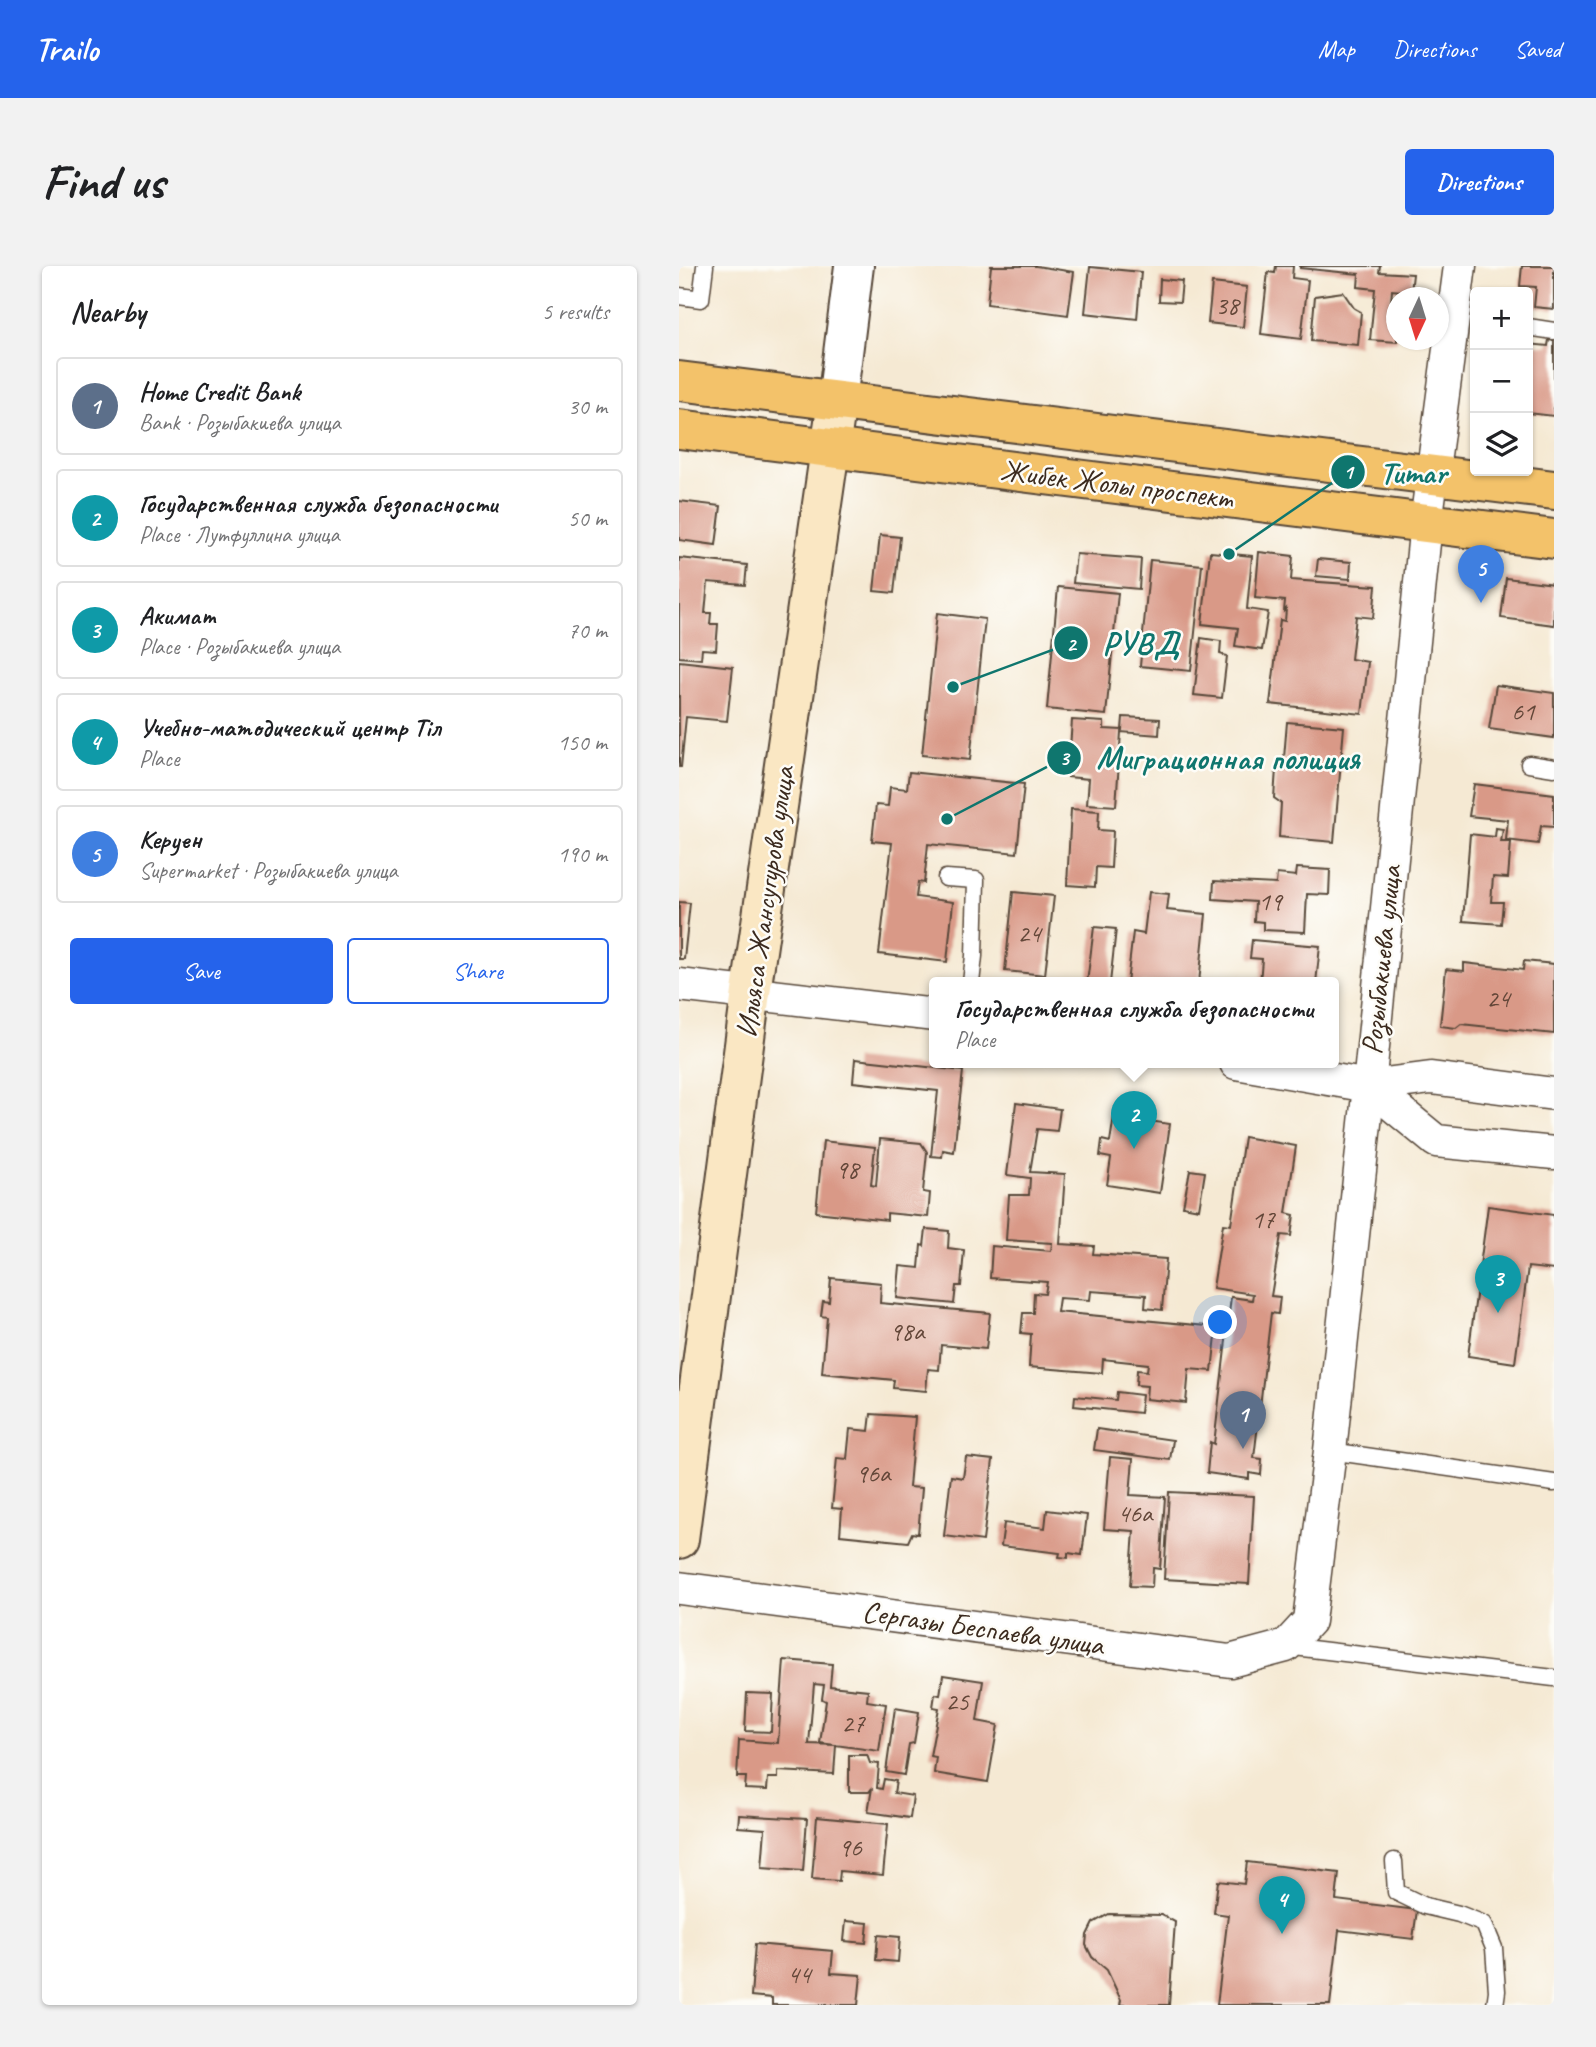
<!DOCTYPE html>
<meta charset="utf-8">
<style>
:root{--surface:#fff;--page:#f2f2f2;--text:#202124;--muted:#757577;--line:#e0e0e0;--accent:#2563eb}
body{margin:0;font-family:Caveat,sans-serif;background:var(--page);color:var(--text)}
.controls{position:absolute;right:21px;top:21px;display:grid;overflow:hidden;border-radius:7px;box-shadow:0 2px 5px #0004}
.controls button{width:63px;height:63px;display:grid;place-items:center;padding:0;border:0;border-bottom:2px solid var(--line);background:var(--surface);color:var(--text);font:35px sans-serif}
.compass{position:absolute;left:707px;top:21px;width:63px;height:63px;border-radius:50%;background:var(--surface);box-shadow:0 2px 5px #0004;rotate:184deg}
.you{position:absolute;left:542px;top:1057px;width:24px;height:24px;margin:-18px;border:5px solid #fff;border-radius:50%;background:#1a73e8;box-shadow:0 0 0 10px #1a73e833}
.badge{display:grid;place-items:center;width:46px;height:46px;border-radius:50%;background:var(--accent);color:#fff;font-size:23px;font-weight:700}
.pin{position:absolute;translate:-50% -58px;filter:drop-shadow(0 2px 4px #0008)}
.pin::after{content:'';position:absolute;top:37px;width:24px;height:21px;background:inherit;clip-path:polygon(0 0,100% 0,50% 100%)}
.popup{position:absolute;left:250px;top:711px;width:410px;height:91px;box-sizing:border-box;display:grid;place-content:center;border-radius:7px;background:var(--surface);filter:drop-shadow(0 2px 5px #0005);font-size:23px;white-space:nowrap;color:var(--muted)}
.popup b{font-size:26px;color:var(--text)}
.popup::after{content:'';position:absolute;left:50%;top:100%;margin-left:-14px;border:14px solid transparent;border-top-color:var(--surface)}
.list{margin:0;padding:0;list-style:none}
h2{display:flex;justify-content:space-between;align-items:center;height:91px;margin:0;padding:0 28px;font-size:30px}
h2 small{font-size:23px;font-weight:400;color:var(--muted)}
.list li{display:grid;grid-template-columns:46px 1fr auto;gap:21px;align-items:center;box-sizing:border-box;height:98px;margin:0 14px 14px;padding:0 14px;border:2px solid var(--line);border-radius:7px}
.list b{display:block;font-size:26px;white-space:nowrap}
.list p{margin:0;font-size:23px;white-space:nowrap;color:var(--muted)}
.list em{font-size:23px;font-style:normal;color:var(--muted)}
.actions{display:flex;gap:14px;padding:21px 28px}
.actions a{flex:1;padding:16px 0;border:2px solid var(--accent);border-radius:7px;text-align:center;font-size:24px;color:var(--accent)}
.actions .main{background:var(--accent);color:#fff}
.icon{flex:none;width:38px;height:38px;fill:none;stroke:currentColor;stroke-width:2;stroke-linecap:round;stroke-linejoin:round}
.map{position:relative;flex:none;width:875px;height:1739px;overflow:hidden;border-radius:7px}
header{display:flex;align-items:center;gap:42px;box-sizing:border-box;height:98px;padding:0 35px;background:var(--accent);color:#fff}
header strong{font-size:33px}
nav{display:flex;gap:38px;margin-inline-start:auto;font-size:24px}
.intro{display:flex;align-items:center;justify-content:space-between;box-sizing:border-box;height:168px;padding:0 42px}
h1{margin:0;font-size:49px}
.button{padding:18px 32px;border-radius:7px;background:var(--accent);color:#fff;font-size:24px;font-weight:700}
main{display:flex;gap:42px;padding:0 42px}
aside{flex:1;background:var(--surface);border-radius:7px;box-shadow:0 2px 5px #0004}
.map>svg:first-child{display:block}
.building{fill:#d99987}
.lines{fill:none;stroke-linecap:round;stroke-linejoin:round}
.service-casing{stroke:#574739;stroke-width:19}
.minor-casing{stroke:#574739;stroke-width:35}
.tertiary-casing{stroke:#574739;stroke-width:42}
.secondary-casing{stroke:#574739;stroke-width:42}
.trunk-casing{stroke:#574739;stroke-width:42}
.service{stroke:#fff;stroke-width:16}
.minor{stroke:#fff;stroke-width:32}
.tertiary{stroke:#fff;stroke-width:38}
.secondary{stroke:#fae7c3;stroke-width:38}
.trunk{stroke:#f3c26a;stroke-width:38}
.labels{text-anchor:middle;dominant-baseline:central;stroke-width:5;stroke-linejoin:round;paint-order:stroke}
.number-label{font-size:26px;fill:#624638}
.street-label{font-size:30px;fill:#3b2a1e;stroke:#fdfcf7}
.leader{fill:none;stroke:#0f766e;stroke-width:2.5}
.callout-dot{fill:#0f766e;stroke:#fdfcf7;stroke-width:2.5}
.mark-label{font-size:21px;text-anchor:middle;font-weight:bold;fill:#fff}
.callout-label{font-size:32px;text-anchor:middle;font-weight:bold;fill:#0f766e;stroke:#fdfcf7;stroke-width:5;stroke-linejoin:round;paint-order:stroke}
</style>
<header>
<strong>Trailo</strong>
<nav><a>Map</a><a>Directions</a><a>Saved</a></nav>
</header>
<div class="intro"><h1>Find us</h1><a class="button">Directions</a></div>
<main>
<aside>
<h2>Nearby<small>5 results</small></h2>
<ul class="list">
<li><span class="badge" style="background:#5c6f8a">1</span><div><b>Home Credit Bank</b><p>Bank · Розыбакиева улица</p></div><em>30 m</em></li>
<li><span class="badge" style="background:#0f9aa8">2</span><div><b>Государственная служба безопасности</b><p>Place · Лутфуллина улица</p></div><em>50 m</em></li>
<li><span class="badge" style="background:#0f9aa8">3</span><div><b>Акимат</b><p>Place · Розыбакиева улица</p></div><em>70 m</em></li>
<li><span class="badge" style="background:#0f9aa8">4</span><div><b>Учебно-матодический центр Тіл</b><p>Place</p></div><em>150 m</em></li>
<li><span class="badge" style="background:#3f7fe0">5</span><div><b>Керуен</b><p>Supermarket · Розыбакиева улица</p></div><em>190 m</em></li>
</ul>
<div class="actions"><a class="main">Save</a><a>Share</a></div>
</aside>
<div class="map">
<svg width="875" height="1739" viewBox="0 0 875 1739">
<rect width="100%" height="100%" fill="#fdfcf7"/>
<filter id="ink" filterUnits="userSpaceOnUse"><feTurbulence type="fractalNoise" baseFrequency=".0143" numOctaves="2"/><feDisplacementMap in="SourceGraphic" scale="14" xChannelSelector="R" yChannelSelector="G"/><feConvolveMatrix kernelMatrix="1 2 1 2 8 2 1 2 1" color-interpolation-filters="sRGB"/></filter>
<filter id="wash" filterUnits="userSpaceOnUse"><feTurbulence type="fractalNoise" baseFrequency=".00686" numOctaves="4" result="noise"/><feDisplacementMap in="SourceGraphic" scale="28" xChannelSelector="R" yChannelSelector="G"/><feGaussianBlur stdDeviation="1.57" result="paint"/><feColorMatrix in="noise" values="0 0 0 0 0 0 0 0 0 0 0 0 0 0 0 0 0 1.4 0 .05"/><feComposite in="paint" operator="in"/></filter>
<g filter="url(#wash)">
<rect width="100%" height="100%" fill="#f5e9d3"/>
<g id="blocks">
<g class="building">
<polygon points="312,0 357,0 395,6 389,49 308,38"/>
<polygon points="597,0 614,0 613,12 629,14 622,73 582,68 589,6 596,7"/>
<polygon points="621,0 701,0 700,6 734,8 732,26 713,24 712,37 718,37 718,76 691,74 696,23 679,21 680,8 621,2"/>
<polygon points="843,0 875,0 875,43 855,41 857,21 841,20"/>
<polygon points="411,1 462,6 458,53 406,47"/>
<polygon points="481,13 503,15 501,36 480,35"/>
<polygon points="533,17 568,21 564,61 529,57"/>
<polygon points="664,26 675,42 682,46 679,79 632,75 636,30"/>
<polygon points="870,74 875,75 875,150 849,147 849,78 869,80"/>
<polygon points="0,235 42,240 37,279 0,274"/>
<polygon points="201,269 221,271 215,327 195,325"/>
<polygon points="531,286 573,290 568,343 589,346 583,384 556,380 559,362 523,358"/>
<polygon points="580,286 614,290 612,314 697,320 694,352 677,350 672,393 689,396 683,448 591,438 601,354 606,355 607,343 605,345 606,335 576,332"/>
<polygon points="397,288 462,293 460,323 394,317"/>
<polygon points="0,292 68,299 66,319 29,316 26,347 32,347 31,358 39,358 37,384 23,383 22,393 0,391"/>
<polygon points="639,293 672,296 671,313 637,310"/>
<polygon points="471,294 523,299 512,405 461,400"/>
<polygon points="827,312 875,318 875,359 822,352"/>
<polygon points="379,321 439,327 427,449 368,443"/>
<polygon points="258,347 306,353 291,494 243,489"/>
<polygon points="522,372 542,375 541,388 548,390 543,432 515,429"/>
<polygon points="0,395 54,401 48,455 7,451 2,501 0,501"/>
<polygon points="817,419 875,427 875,472 810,463"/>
<polygon points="444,451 481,453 480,469 442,466 437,540 408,538 410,513 389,511 393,454 425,456 425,463 443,464"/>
<polygon points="608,456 665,461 655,576 600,571 602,537 595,532 597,503 604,504"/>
<polygon points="230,506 345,518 338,587 249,578 245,617 239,616 237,631 274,636 268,696 200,688 213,577 193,575 197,539 209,540 211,521 228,523"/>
<polygon points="795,518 875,528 875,561 862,560 859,578 827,574 829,554 790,550"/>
<polygon points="392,543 420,545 419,564 434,565 432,602 417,601 416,621 388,619"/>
<polygon points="817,562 824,563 822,576 832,576 829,612 814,611 812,636 824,636 822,658 784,655 791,568 816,571"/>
<polygon points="618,602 651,604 650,629 628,628 626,666 584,664 584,656 575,655 576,636 534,633 535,615 597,618 598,608 617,610"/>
<polygon points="334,626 375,630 366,709 326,705"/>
<polygon points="470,626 490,628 488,644 527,648 520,717 448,717 454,666 465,668"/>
<polygon points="0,636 11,637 5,693 0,693"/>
<polygon points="415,661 437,663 431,717 408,717"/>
<polygon points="573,674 641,680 637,717 581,717 583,693 571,692"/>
<polygon points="845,695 875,698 875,768 782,758 777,762 761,760 767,703 785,705 785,697 844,704"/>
<polygon points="176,793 284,805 275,886 264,884 263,891 252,890 259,825 174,816"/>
<polygon points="337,837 381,843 378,865 358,863 351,906 386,908 381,978 415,980 414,988 487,993 483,1044 466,1042 467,1029 412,1025 411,1034 380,1032 378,1046 538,1061 533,1105 510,1103 507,1137 467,1133 468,1120 457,1119 458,1104 468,1105 469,1098 424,1093 423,1107 350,1101 352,1068 342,1067 344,1047 354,1047 355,1027 366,1028 368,1016 311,1012 313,980 372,985 373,977 327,974 330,929 350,929 351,912 328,909"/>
<polygon points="435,850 491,858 481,927 428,919 432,892 421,890 423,874 431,876"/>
<polygon points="565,871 617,880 607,947 615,949 612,970 602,969 592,1030 601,1031 599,1048 592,1047 575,1192 583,1193 582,1209 570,1207 570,1213 528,1207 531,1176 535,1178 552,1031 573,1034 574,1028 534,1022 544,958 552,959"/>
<polygon points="201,873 242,877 248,886 244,926 251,927 249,951 208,947 208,954 137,946 144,875 196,881 192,919 197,920"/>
<polygon points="511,904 526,906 520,943 504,940"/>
<polygon points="809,940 875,949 875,1004 849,1001 836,1097 789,1090"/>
<polygon points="247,963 270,965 269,982 285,984 282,1020 277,1020 275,1038 218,1032 221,1000 240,1002 242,979 245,980"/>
<polygon points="152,1012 202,1017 201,1037 311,1047 307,1083 262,1079 260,1104 249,1103 247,1125 214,1122 215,1114 143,1107 148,1051 142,1050 144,1035 150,1036"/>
<polygon points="438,1126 463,1129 461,1147 395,1140 396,1130 437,1134"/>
<polygon points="192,1148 236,1151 230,1221 243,1222 239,1268 233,1267 229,1276 161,1269 163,1243 153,1242 158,1192 168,1193 171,1163 190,1165"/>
<polygon points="418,1163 494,1174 491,1194 415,1184"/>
<polygon points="287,1191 314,1194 304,1275 265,1270 272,1210 284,1212"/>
<polygon points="431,1191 454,1193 451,1229 486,1231 481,1303 474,1302 473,1321 451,1320 455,1265 425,1263"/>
<polygon points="490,1226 575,1230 570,1318 485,1313"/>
<polygon points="368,1244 408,1249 403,1289 389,1287 389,1292 380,1291 381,1287 322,1280 325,1257 366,1262"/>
<polygon points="105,1394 153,1398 151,1420 189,1424 188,1435 207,1438 200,1485 141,1477 147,1435 143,1433 145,1419 135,1418 130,1478 157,1479 155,1508 99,1505 99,1512 89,1512 88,1524 66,1523 67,1511 58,1511 60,1474 99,1477"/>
<polygon points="264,1409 304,1415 298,1455 319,1459 309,1516 255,1507 257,1491 251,1490 260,1442 254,1441 256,1428 261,1429"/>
<polygon points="68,1427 94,1428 92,1466 66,1465"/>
<polygon points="216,1442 240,1446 235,1477 230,1478 225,1509 207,1506"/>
<polygon points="170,1489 188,1489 191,1497 200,1498 198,1522 203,1523 205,1513 217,1515 215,1527 234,1530 231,1552 189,1546 193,1522 190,1526 170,1526"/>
<polygon points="60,1549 128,1553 124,1605 83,1602 86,1563 59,1561"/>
<polygon points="138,1551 209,1558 204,1609 161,1605 160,1615 133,1613"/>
<polygon points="568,1596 660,1607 657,1634 738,1644 734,1673 660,1664 651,1739 538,1739 549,1649 535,1647 539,1615 565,1618"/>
<polygon points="430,1648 483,1649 496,1656 490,1739 441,1739 442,1734 428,1704 413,1691 407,1679 408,1669 414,1657"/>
<polygon points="167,1655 189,1657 187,1677 165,1675"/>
<polygon points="199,1669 221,1671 219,1696 197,1694"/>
<polygon points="76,1678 154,1685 152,1707 182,1709 179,1739 93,1739 93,1732 72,1730"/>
</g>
</g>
</g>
<g filter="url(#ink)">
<use href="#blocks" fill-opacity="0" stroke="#574739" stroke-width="2"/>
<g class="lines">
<g class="service-casing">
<g id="service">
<polyline points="0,30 22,33 26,0"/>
<polyline points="849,61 875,65"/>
<polyline points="850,498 875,502"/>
<polyline points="267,612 297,614 295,690 292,717"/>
<polyline points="651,1185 875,1217"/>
<polyline points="607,1380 875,1412"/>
<polyline points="715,1595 717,1626 746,1640 780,1648 805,1658 815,1682 818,1725 816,1739"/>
</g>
</g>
<g class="minor-casing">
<g id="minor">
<polyline points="0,719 256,749"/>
<polyline points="557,797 690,820 752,812 875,828"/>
<polyline points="690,820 757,875 875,887"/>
<polyline points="0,1322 551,1395 607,1380 630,1355 651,1185 690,820 747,257 781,0"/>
</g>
</g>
<g class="tertiary-casing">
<polyline id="tertiary" points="158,135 175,0"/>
</g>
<g class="secondary-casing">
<polyline id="secondary" points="0,1273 72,726 158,135"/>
</g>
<g class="trunk-casing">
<g id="trunk">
<polyline points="0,115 875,224"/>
<polyline points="0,163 875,273"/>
</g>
</g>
<use href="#service" class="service"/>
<use href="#minor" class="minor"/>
<use href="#tertiary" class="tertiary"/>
<use href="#secondary" class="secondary"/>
<use href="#trunk" class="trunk"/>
</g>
</g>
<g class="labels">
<g class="number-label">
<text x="548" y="39">38</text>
<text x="844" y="445">61</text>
<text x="591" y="635">19</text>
<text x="350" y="667">24</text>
<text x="819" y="732">24</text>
<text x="168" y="903">98</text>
<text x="584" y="953">17</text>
<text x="228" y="1065">98а</text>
<text x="194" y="1207">96а</text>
<text x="456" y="1247">46а</text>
<text x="278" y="1435">25</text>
<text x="174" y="1457">27</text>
<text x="171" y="1581">96</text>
<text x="120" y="1708">44</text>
</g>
<g class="street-label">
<text transform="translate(438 218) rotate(7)">Жибек Жолы проспект</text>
<text transform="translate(86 636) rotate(-82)">Ильяса Жансугурова улица</text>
<text transform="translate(702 694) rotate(-84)">Розыбакиева улица</text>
<text transform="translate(304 1362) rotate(8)">Сергазы Беспаева улица</text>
</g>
</g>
<path class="leader" d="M550 288L669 206M274 421L392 377M268 553L385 492"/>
<g class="callout-dot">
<circle cx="550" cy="288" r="7"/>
<circle cx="274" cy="421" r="7"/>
<circle cx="268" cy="553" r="7"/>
<circle cx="669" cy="206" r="18"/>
<circle cx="392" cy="377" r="18"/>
<circle cx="385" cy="492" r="18"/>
</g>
<g class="mark-label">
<text x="669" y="213">1</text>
<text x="392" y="385">2</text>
<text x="385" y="499">3</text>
</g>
<g class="callout-label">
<text x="734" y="217">Tumar</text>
<text x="462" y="388">РУВД</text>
<text x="549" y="503">Миграционная полиция</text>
</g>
</svg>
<div class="controls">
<button>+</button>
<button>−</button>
<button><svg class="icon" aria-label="layers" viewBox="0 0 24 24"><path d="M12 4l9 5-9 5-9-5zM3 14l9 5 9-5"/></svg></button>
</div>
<svg class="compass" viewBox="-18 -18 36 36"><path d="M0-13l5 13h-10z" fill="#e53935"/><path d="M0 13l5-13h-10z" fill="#757577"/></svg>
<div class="you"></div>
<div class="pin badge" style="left:564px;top:1183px;background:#5c6f8a">1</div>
<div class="pin badge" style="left:455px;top:883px;background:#0f9aa8">2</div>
<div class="popup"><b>Государственная служба безопасности</b>Place</div>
<div class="pin badge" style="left:819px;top:1047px;background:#0f9aa8">3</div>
<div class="pin badge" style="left:603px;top:1668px;background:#0f9aa8">4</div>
<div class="pin badge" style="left:802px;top:337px;background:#3f7fe0">5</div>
</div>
</main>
